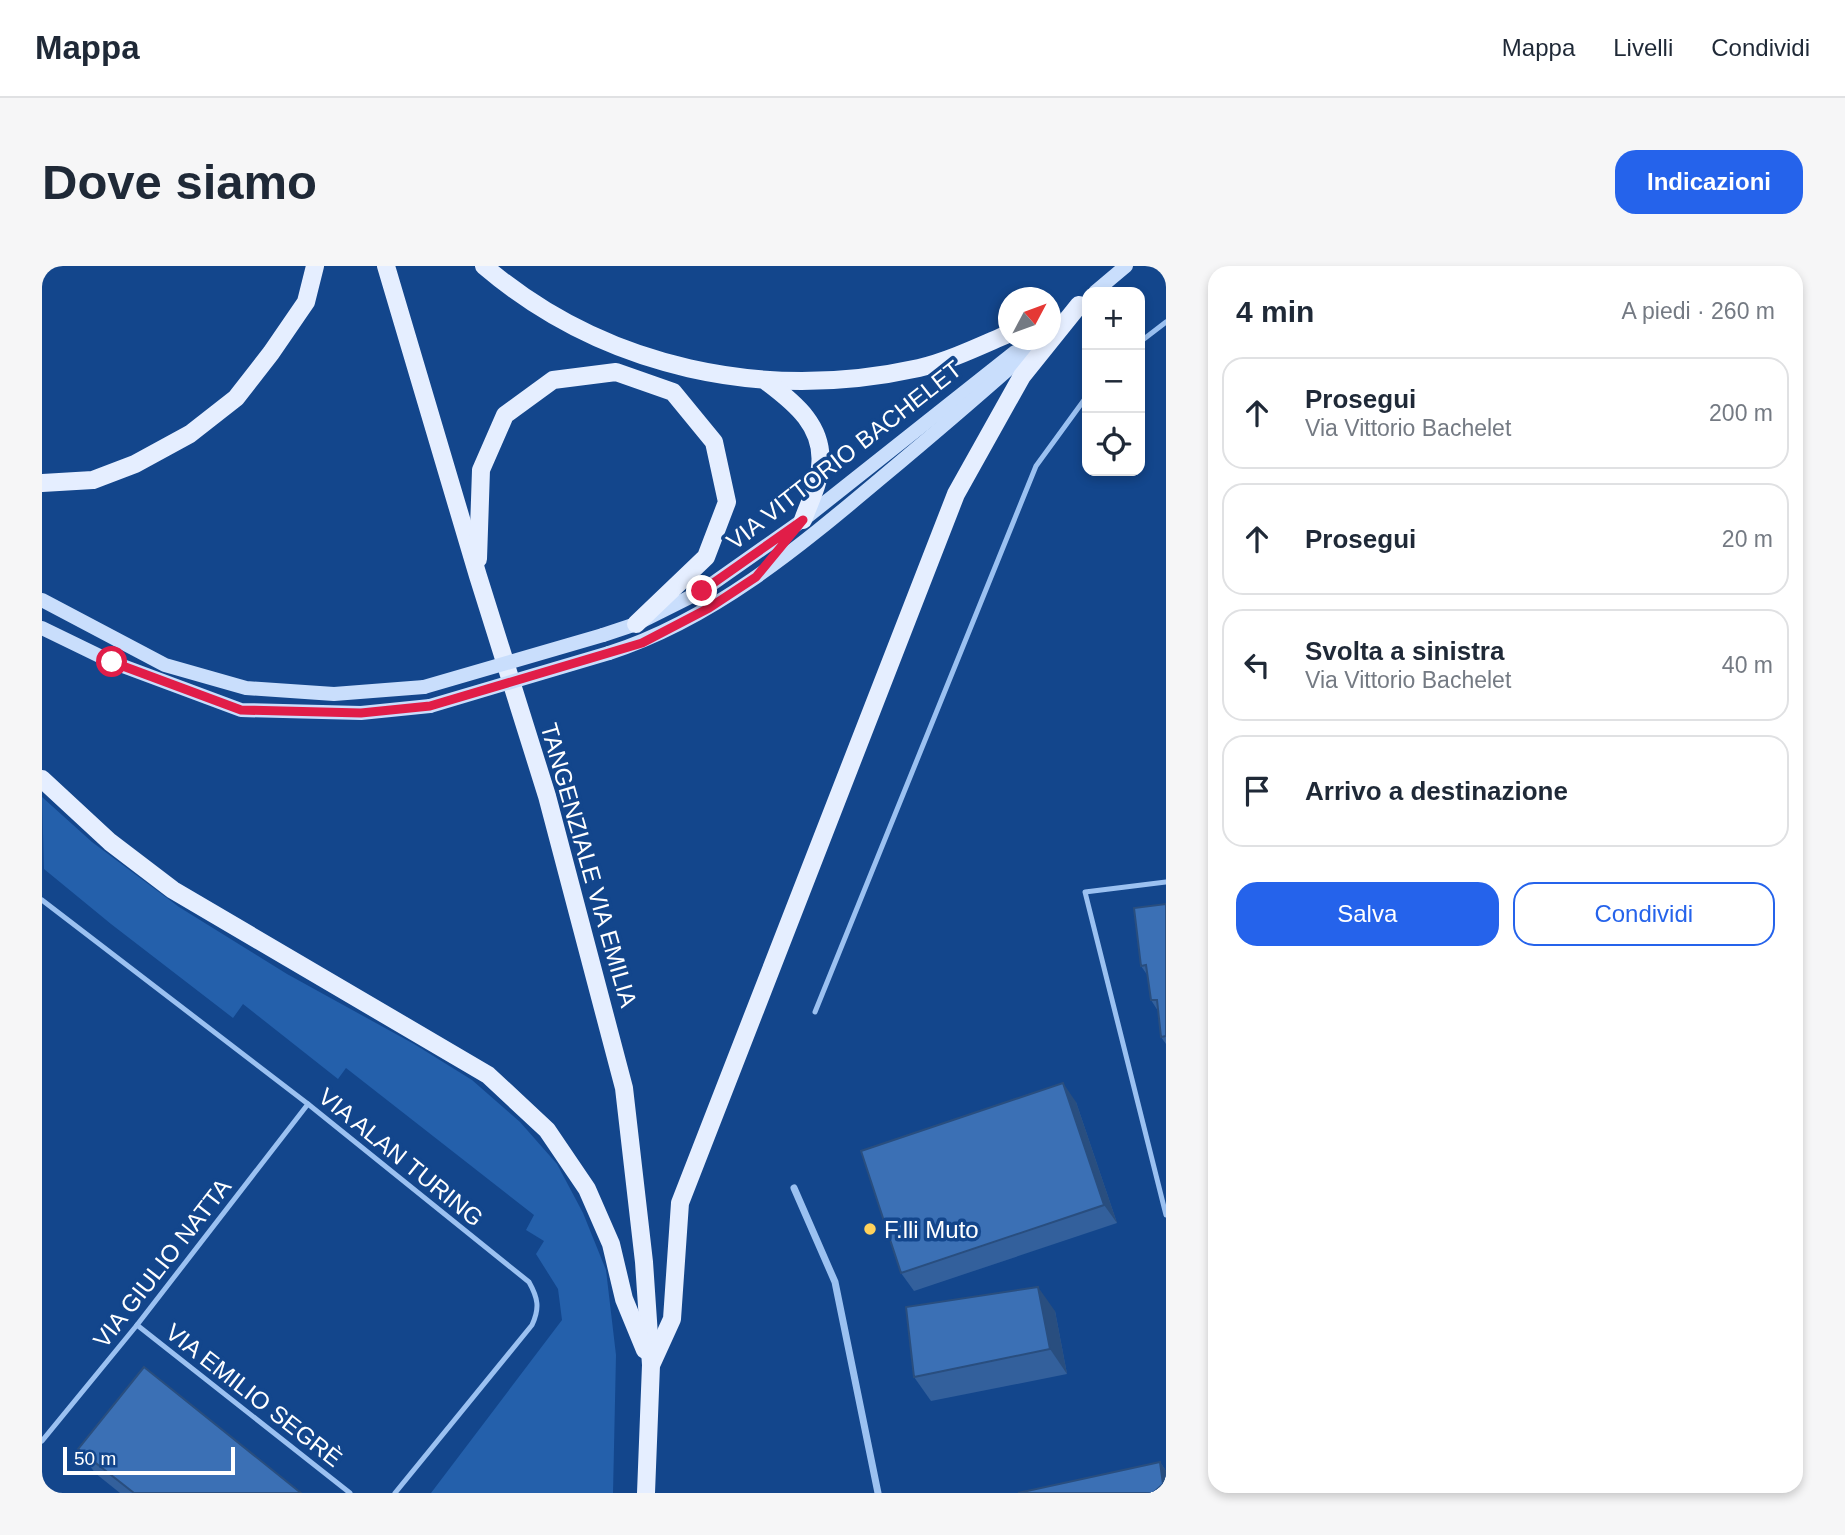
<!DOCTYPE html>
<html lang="it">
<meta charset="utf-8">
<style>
:root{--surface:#fff;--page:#f6f6f7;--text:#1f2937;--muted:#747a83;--line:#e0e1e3;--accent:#2563eb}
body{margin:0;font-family:Helvetica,sans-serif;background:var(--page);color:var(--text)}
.controls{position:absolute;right:21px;top:21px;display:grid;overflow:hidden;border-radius:14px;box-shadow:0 4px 10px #0003}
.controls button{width:63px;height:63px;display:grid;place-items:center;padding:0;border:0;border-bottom:2px solid var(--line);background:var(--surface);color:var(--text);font:35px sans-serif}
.compass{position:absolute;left:956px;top:21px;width:63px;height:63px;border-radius:50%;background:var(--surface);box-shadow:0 4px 10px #0003;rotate:49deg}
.scale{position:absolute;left:21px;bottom:18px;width:172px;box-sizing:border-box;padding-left:7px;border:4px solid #fff;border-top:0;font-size:19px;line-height:24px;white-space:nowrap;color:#fff;-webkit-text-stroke:5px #13468c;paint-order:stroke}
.stop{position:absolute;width:21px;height:21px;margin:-16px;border:5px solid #e11d48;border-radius:50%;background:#fff}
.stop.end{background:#e11d48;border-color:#fff;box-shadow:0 2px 7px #0008}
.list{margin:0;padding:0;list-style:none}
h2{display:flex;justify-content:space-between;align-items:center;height:91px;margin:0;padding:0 28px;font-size:30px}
h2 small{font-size:23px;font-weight:400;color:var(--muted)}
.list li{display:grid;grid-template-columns:46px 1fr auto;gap:21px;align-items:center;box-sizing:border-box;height:112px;margin:0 14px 14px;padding:0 14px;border:2px solid var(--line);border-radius:21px}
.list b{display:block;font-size:26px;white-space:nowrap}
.list p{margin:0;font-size:23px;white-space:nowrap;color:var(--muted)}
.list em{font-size:23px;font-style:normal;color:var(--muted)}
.actions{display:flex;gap:14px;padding:21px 28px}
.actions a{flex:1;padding:16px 0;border:2px solid var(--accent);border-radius:21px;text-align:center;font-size:24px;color:var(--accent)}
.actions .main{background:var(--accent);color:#fff}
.icon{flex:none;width:38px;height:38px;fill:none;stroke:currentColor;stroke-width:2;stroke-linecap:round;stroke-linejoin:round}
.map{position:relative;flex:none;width:1124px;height:1227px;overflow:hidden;border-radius:21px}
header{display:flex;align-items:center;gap:42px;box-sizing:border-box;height:98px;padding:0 35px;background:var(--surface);border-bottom:2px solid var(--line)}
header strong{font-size:33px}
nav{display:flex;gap:38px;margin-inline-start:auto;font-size:24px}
.intro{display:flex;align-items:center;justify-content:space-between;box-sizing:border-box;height:168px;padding:0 42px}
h1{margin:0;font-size:49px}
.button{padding:18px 32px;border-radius:21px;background:var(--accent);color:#fff;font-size:24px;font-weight:700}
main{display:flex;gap:42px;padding:0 42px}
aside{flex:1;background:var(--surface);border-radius:21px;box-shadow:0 4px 10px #0003}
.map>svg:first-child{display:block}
.green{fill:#2460ab}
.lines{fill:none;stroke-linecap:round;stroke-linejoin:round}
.service{stroke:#9bc1f1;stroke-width:5}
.minor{stroke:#9bc1f1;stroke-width:7}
.secondary{stroke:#c9defc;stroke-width:14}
.primary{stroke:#e5eeff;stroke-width:18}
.secondary-bridge{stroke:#c9defc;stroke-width:14}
.wall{fill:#33609c}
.shaded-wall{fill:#294e7f}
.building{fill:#3b70b5;stroke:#294e7f;stroke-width:2}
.route{stroke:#e11d48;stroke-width:9}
.poi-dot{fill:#ffd25b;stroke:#13468c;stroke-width:2.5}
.labels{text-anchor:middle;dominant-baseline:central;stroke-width:7;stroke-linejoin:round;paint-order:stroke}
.street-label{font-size:24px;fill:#fff;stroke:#13468c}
.poi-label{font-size:24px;fill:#fff;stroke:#13468c;text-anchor:start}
</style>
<header>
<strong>Mappa</strong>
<nav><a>Mappa</a><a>Livelli</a><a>Condividi</a></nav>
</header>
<div class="intro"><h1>Dove siamo</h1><a class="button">Indicazioni</a></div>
<main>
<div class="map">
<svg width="1124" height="1227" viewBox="0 0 1124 1227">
<rect width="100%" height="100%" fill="#13468c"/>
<polygon class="green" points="0,531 50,576 137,641 245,708 372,778 430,814 478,856 515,898 541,947 564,1004 574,1089 571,1227 389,1227 520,1054 516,1023 494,988 502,975 484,964 492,949 304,802 296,813 201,738 191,752 69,658 2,603"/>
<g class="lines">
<g class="service">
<polyline points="1098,76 1124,56"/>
<polyline points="1124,616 1043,626 1124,949"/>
<path d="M0 634 266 838 487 1016C496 1032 498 1042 490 1059L353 1227"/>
<polyline points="773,746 994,200 1045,130"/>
<polyline points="95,1059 308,1227"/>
<polyline points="0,1175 95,1059 266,838"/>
</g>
<polyline class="minor" points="752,922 793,1016 836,1227"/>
<g class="secondary">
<polyline points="1053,26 1084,0"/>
<polyline points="0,334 123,399 204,422 292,428 382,421"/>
<polyline points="0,362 70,396 199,444 319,447 388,440"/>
<polyline points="561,369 594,358 660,325 761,254 973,86"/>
<path d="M567 387C670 354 756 282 838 213 893 167 947 121 999 74"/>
</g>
<g class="primary">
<polyline points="344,0 436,310 505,530 582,822 602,996 609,1099 604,1227"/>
<path d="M442 0C563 103 723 136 877 102 907 95 938 80 966 68"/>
<path d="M725 116C753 137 783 161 778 201 777 218 767 237 761 254"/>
<polyline points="0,217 51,214 93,198 148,168 194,132 229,87 264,36 273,0"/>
<polyline points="436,293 439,204 463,149 511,114 574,106 631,126 672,176 685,236 664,291 594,358"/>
<polyline points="0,513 68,576 131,624 446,809 505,864 545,923 569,978 582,1033 603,1084"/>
<polyline points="610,1097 630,1053 638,937 914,228 980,110 1037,39"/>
</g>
<g class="secondary-bridge">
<polyline points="382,421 561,369"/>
<polyline points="388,440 567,387"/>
</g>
</g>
<g class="wall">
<polygon points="1124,638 1124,778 1119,771 1116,745 1109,734 1106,710 1099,700"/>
<polygon points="1034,836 1075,957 872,1025 859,1007"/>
<polygon points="1013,1045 1025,1108 889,1135 872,1111"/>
<polygon points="36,1183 259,1227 78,1227 53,1207"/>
<polygon points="1118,1196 1124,1205 1124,1227 976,1227"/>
</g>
<g class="shaded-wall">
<polygon points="1021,817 1034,836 1075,957 1062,939"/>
<polygon points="996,1021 1013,1045 1025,1108 1008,1083"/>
<polygon points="1118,1196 1124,1205 1124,1221 1121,1218"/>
</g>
<g class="building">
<polygon points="1124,638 1124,770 1119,771 1115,734 1109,734 1104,699 1099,700 1092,642"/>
<polygon points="1021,817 1062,939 859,1007 819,885"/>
<polygon points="996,1021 1008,1083 872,1111 864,1041"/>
<polygon points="102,1101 259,1227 92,1227 36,1183"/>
<polygon points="1118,1196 1121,1218 1111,1227 976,1227"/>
</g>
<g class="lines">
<polyline class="route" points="70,396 199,444 319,447 388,440 600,377 667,342 714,311 761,254 660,325"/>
</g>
<circle class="poi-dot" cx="828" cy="963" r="7"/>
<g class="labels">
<g class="street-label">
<text transform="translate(802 189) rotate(-38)">VIA VITTORIO BACHELET</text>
<text transform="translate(547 599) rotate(74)">TANGENZIALE VIA EMILIA</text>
<text transform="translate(359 891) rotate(39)">VIA ALAN TURING</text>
<text transform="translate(120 997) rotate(-52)">VIA GIULIO NATTA</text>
<text transform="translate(212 1129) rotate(38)">VIA EMILIO SEGRÈ</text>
</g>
<g class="poi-label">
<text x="842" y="963">F.lli Muto</text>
</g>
</g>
</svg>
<div class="controls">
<button>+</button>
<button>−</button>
<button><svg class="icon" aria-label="locate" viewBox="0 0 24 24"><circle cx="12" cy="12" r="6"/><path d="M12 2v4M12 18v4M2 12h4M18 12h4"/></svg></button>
</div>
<svg class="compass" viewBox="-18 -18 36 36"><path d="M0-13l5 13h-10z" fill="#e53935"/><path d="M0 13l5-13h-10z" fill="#747a83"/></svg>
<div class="scale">50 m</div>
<div class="stop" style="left:70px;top:396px"></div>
<div class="stop end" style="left:660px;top:325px"></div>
</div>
<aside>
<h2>4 min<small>A piedi · 260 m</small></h2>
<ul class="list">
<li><svg class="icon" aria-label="ahead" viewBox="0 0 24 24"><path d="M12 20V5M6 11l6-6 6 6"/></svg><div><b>Prosegui</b><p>Via Vittorio Bachelet</p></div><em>200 m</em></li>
<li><svg class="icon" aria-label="ahead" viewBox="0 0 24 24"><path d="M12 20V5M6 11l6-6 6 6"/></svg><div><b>Prosegui</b></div><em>20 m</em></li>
<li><svg class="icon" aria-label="left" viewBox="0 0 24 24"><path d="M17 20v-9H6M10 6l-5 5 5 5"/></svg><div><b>Svolta a sinistra</b><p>Via Vittorio Bachelet</p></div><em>40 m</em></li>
<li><svg class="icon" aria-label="arrive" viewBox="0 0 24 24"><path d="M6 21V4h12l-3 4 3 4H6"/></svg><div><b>Arrivo a destinazione</b></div></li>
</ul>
<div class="actions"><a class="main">Salva</a><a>Condividi</a></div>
</aside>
</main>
